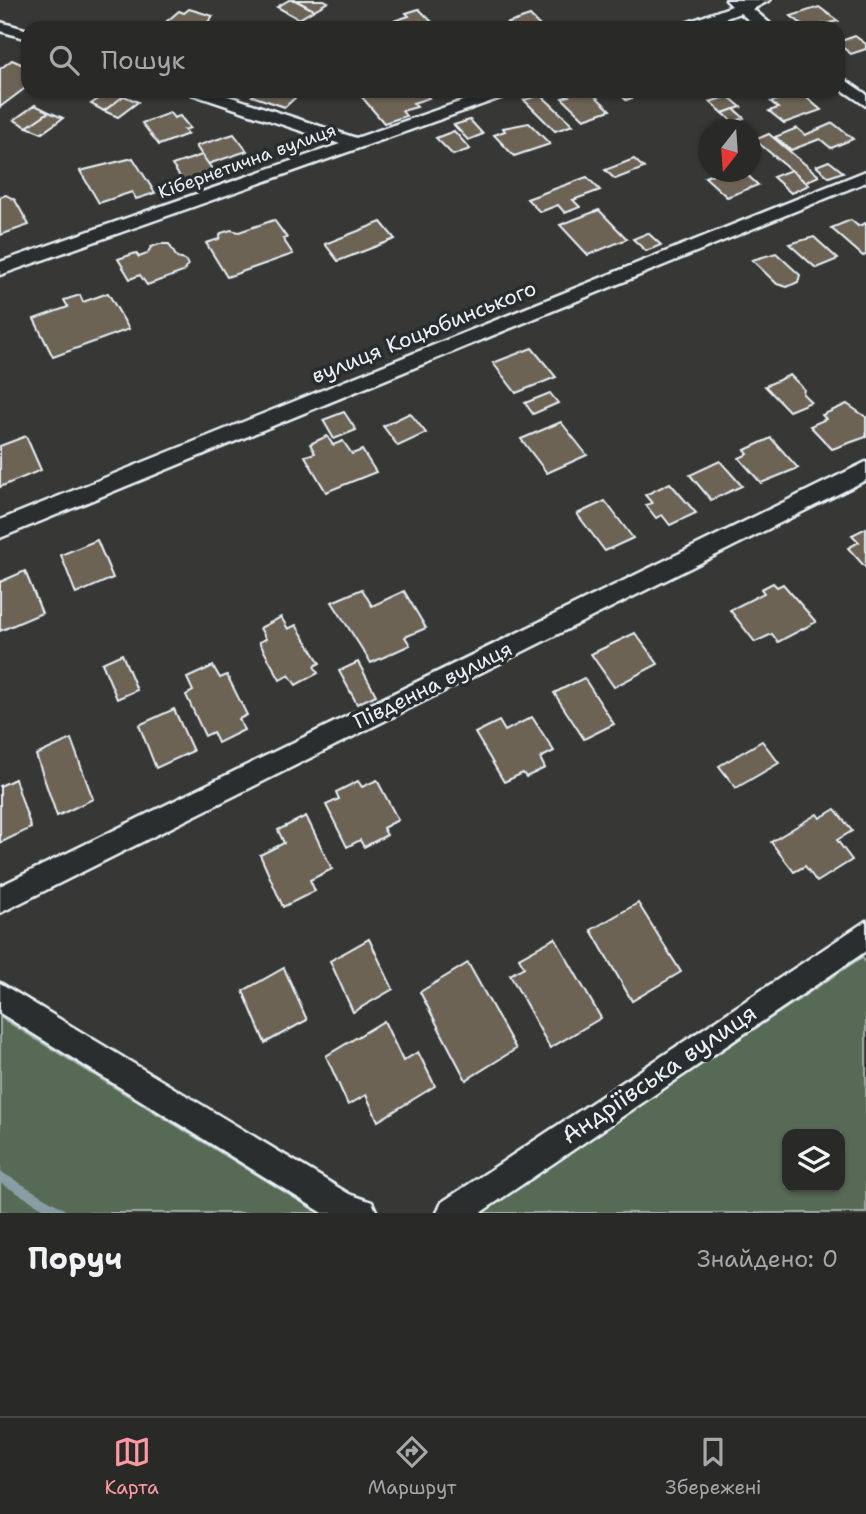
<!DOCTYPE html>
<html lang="uk">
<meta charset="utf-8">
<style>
:root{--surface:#292a28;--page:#313230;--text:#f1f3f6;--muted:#a5a7a8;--line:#454645;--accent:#ff9aa2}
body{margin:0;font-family:"Shantell Sans",sans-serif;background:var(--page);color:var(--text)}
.controls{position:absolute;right:21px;bottom:21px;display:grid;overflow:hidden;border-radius:14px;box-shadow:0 2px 5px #0004}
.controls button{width:63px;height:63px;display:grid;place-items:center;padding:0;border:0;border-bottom:2px solid var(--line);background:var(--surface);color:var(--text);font:35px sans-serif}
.compass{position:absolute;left:698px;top:119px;width:63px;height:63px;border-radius:50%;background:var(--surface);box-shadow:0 2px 5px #0004;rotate:197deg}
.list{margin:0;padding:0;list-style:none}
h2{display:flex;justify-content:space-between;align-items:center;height:91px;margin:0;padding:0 28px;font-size:30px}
h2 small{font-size:23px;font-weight:400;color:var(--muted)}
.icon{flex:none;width:38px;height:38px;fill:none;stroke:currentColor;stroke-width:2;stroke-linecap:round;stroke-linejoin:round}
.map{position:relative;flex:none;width:866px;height:1213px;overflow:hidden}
.search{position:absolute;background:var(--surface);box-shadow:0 2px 5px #0004;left:21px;right:21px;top:21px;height:77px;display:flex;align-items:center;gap:18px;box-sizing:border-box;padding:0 24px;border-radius:21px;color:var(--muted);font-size:26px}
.sheet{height:203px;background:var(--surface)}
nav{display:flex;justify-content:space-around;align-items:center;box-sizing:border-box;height:98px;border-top:2px solid var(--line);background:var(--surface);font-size:19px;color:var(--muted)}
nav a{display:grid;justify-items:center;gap:4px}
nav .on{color:var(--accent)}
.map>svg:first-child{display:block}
.green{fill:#576b55;stroke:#a0aea6;stroke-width:2;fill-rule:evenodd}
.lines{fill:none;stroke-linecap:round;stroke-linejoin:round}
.stream{stroke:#899ea4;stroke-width:10}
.building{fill:#6c6454;stroke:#e8f1f8;stroke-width:2}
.street-casing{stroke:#e8f1f8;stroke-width:5}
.street{fill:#2a2d2e;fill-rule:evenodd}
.labels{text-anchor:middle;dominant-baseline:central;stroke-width:7;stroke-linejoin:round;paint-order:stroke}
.far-street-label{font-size:18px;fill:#e8f1f8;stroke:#2a2d2e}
.street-label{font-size:21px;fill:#e8f1f8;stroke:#2a2d2e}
.near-street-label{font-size:24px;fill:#e8f1f8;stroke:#2a2d2e}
</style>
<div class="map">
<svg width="866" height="1213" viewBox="0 0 866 1213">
<rect width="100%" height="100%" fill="#373836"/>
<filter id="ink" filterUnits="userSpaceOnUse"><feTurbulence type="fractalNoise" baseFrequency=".0143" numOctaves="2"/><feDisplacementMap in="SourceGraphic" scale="14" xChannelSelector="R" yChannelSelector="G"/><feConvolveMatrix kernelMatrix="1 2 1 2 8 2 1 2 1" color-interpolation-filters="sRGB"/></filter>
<g filter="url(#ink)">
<g class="green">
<path d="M862 957 866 963V1213H480ZM787 1134H840V1187H787Z"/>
<polygon points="0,1017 319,1213 0,1213"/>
</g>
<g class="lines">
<polyline class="stream" points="0,1177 61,1213"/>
</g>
<g class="building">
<polygon points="289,0 295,0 314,10 299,19 277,7"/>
<polygon points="295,0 324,0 328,2 314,10"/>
<polygon points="819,7 838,21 807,28 791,16"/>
<polygon points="189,9 213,16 203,28 178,28 166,22 179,11 184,13"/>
<polygon points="419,9 438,28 392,28 387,23 409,16 406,13"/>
<polygon points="530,16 542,28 510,28 506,24"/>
<polygon points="855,36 866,44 866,49 851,54 838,44 838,42"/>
<polygon points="12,60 28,67 28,86 0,107 0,69"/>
<polygon points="110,91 124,96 104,111 91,104"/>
<polygon points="258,91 284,91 297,96 285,107 252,96"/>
<polygon points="378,91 423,91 429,98 413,103 417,107 402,111 406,116 384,123 361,96"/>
<polygon points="571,91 590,91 610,110 584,119 562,98 569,96 566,93"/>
<polygon points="617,91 652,91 626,100"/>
<polygon points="800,92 821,110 784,123 769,111 778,108 771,102"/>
<polygon points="541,95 573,125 555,131 524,100"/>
<polygon points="124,96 138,102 118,117 104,111"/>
<polygon points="728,96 741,107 723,113 710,102"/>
<polygon points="35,105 49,112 27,127 14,120"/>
<polygon points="734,109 744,118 733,122 723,113"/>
<polygon points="49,112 63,118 42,133 27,127"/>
<polygon points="170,113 174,118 180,116 190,128 184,130 188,134 159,145 142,123"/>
<polygon points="470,120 483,134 468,140 454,125"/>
<polygon points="529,123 550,144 514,156 494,135 505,131 503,128"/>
<polygon points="833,123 853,139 831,148 820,139 791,150 775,137 797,128 805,135"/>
<polygon points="454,131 470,149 453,155 436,138"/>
<polygon points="234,134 247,151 208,164 196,146"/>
<polygon points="769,134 819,176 805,182 755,140"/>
<polygon points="202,155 217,176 187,187 172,165"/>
<polygon points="133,158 155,193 136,199 132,192 99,203 80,171"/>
<polygon points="634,159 644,168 615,179 605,170"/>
<polygon points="829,161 843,172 829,177 816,166"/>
<polygon points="791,170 805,182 809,185 791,193 773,177"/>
<polygon points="719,172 744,172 758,185 727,197 705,177"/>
<polygon points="587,177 600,190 573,200 580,207 565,213 558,205 540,212 527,199"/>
<polygon points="6,195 15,200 29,225 0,235 0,197"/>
<polygon points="599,210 627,239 588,255 560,225"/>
<polygon points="274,220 287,238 283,239 293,254 227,277 206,243 219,239 221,233 231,230 239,232"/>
<polygon points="851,220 858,226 866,223 866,255 863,256 831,228"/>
<polygon points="381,222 395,239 338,261 325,244"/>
<polygon points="648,233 661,245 646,251 633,239"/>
<polygon points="814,237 838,259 816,268 789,244"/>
<polygon points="160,244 169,244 177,258 185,260 188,264 183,272 147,285 140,275 130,279 118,259 136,253 139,257 147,254 151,247"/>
<polygon points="776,253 800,275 798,282 787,287 777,284 752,260"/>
<polygon points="108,293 129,329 53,357 34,319 68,307 64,300 80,295 83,302"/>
<polygon points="532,348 556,377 516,393 493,363"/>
<polygon points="790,375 804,389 803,394 811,402 789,411 765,386"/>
<polygon points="550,393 558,403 533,414 525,403"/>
<polygon points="847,404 866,417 866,437 832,449 810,426 826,419 822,415"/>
<polygon points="344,412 356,430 334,439 323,420"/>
<polygon points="410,413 426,433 398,446 383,426"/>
<polygon points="561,422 587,455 547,473 521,439"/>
<polygon points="26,436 41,470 0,487 0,446"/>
<polygon points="327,436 333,445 343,441 352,454 362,450 376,472 326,492 305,456 315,453 310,444"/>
<polygon points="771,438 798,468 761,483 739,458 748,454 745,450"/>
<polygon points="720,461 742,486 711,500 690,475"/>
<polygon points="670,483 696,513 670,525 662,515 656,518 646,505 652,503 645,495"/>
<polygon points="605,501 633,538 605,551 577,514"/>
<polygon points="866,528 866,568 848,548 859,542 852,535"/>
<polygon points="97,540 113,578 76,594 61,555"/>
<polygon points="25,571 42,613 0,631 0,582"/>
<polygon points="773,583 777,587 783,584 816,622 778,642 772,634 755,642 730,610 764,593 761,589"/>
<polygon points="362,589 372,606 404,591 426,628 405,637 410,645 371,663 332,602"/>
<polygon points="281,617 288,629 296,625 320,663 314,666 318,673 296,685 289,675 280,680 259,642 266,639 260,628"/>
<polygon points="635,633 658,664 614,687 591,654"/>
<polygon points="122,654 137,690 117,699 102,663"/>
<polygon points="358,662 376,695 357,704 339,671"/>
<polygon points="213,666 220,678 227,675 247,715 239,719 244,730 218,743 213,732 205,736 186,695 193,691 187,678"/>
<polygon points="584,678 614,724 584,739 554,693"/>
<polygon points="174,709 193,751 156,768 139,725"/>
<polygon points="532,717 554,751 540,758 545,768 526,777 523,773 504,782 475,733 499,721 505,731"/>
<polygon points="71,739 93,799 57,816 36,755"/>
<polygon points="762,741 779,763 736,788 719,766"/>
<polygon points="15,779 31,828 0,843 0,786"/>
<polygon points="377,780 398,820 383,828 387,835 364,847 360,840 347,847 326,805 339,799 336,792 358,781 362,787"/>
<polygon points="835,809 852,831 837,840 852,860 817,882 805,866 794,872 771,842 817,814 820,818"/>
<polygon points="306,816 332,869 310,880 315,891 283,907 260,855 284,843 278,830"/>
<polygon points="638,903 681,972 632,1001 591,930"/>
<polygon points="555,938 601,1018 550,1048 510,975 524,967 519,958"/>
<polygon points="369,939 393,989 353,1012 330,961"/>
<polygon points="468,963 516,1049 466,1080 420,992"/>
<polygon points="284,968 307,1020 265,1043 243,991"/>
<polygon points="384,1021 403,1061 418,1052 435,1086 378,1121 366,1095 348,1105 326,1056"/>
</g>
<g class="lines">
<g class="street-casing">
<g id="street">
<polygon points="726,0 770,0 753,9 775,28 759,28 740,13 699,28 678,28 680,25 732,6"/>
<polygon points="0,22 28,30 28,39 0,31"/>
<polygon points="838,75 866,94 866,106 838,87"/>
<polygon points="189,91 213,91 356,138 491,91 514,91 512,94 0,275 0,262 340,144 191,94"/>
<polygon points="866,171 866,182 0,538 0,520"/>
<polygon points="866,462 866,480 0,913 0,886"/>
<polygon points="866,921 866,951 480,1213 437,1213 442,1202"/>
<polygon points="0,983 349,1194 372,1202 377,1213 323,1213 0,1013"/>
</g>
</g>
<use href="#street" class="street"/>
</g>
</g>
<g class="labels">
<g class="far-street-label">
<text transform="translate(247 161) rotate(-20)">Кібернетична вулиця</text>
</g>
<g class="street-label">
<text transform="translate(424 332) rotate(-22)">вулиця Коцюбинського</text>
<text transform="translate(433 685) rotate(-26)">Південна вулиця</text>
</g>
<g class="near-street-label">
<text transform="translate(659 1074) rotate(-34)">Андріївська вулиця</text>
</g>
</g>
</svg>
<div class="controls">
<button><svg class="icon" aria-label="layers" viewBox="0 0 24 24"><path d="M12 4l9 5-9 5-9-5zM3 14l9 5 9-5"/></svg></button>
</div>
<svg class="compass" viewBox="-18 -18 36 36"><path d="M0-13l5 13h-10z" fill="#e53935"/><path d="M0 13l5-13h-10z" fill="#a5a7a8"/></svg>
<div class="search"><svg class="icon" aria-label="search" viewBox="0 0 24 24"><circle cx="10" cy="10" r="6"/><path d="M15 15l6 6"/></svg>Пошук</div>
</div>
<section class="sheet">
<h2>Поруч<small>Знайдено: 0</small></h2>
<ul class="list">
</ul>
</section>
<nav>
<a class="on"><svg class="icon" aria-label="map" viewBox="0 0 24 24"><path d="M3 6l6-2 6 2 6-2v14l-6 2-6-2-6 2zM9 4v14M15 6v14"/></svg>Карта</a>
<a><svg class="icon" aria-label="directions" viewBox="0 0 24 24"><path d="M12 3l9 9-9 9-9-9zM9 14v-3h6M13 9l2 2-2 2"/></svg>Маршрут</a>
<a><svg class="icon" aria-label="saved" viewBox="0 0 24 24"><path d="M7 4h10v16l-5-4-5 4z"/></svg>Збережені</a>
</nav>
